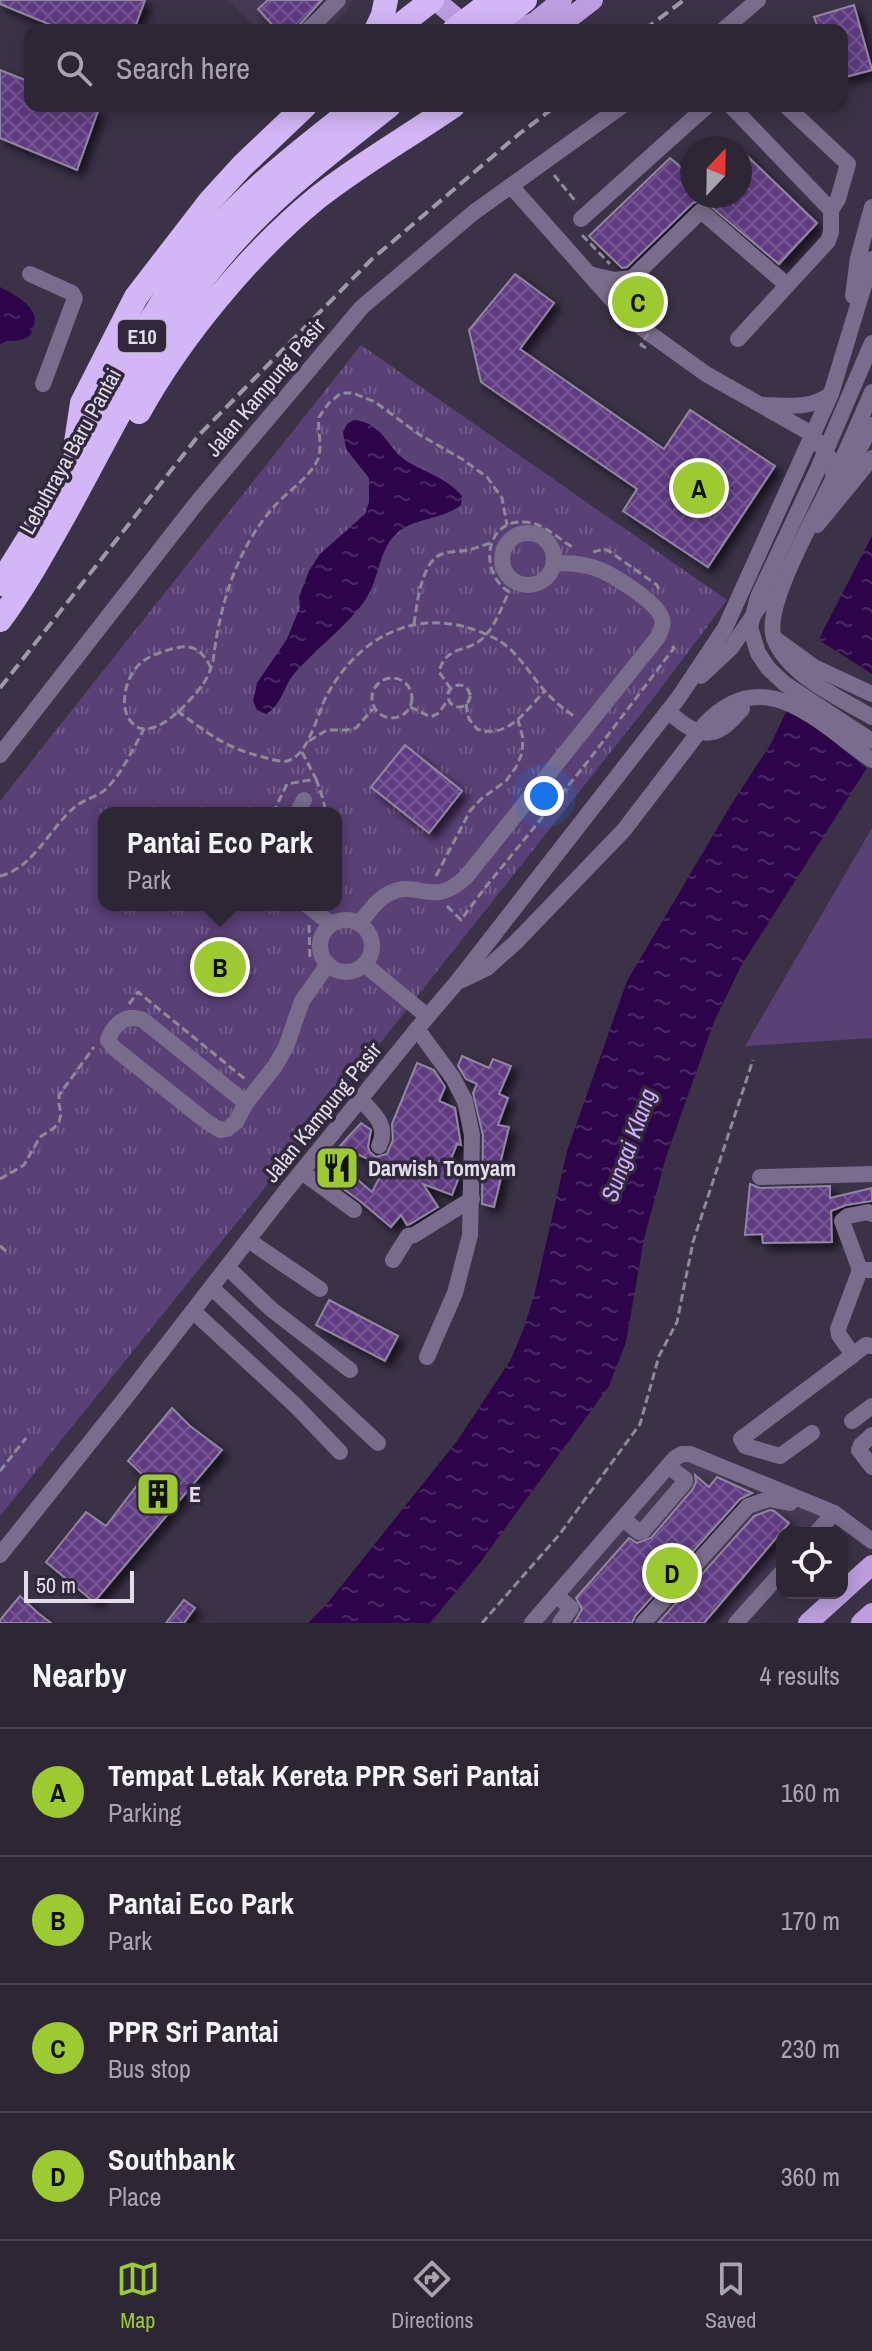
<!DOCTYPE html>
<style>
:root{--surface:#2c2635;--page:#342e3d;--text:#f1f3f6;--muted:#a6a5ad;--line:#484350;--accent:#9dca30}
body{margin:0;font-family:"Archivo Narrow",sans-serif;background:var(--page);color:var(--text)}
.controls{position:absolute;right:24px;bottom:24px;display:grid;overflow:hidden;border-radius:16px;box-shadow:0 4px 20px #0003}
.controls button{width:72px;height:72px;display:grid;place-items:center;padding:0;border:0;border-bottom:2px solid var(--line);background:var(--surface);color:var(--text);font:40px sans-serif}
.compass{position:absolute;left:680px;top:136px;width:72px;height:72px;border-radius:50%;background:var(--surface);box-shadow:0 4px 20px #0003;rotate:22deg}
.scale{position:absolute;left:24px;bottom:20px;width:110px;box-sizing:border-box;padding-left:8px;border:4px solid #e3ddea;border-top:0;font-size:22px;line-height:28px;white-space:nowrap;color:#e3ddea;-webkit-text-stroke:6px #31283c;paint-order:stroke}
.you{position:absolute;left:544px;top:796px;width:28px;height:28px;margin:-20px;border:6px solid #fff;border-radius:50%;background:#1a73e8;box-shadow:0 0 0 12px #1a73e833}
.badge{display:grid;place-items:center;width:52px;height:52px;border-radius:50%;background:var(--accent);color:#111;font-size:26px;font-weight:700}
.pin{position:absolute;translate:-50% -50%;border:4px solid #fff;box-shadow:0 2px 8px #0006}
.popup{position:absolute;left:98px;top:807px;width:244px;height:104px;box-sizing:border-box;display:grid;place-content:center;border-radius:16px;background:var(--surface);filter:drop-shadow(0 2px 6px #0005);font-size:26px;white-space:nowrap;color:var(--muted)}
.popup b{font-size:30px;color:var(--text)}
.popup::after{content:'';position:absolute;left:50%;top:100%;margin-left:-16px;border:16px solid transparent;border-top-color:var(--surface)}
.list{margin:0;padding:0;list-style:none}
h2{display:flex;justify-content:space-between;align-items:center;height:104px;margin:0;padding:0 32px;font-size:34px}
h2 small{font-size:26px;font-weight:400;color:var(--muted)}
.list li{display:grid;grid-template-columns:52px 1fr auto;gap:24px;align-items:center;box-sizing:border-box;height:128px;padding:0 32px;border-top:2px solid var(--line)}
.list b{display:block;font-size:30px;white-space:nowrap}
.list p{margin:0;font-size:26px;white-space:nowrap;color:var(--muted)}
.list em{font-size:26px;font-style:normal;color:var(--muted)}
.icon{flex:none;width:44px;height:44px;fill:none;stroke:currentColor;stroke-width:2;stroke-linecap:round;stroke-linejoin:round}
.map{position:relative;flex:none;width:872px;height:1623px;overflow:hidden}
.search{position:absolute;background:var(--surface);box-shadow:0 4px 20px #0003;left:24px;right:24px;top:24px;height:88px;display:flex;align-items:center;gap:20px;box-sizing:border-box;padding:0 28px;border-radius:16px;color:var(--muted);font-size:30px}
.sheet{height:616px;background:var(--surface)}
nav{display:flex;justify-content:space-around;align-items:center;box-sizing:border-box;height:112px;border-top:2px solid var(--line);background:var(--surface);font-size:22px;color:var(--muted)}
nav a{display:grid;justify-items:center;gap:4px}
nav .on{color:var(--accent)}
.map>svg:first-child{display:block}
.built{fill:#463954}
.grass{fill:#594075}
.park{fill:url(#park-tufts);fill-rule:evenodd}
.water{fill:url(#water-ripples)}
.pier{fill:#3b3247}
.building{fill:url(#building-cross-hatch);stroke:#91869f;stroke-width:2;filter:url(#shadow)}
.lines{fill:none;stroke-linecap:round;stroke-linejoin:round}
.path{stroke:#8f8899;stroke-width:3;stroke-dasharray:8 4;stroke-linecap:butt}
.minor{stroke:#7a6c8c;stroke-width:16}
.major{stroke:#bc9ee0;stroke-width:20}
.highway{stroke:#d3b6f6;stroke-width:24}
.rail{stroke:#9f98a8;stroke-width:4;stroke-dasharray:12 6;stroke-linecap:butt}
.path-bridge{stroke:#8f8899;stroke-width:3;stroke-dasharray:8 4;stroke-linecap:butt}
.minor-bridge{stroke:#7a6c8c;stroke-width:16}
.highway-bridge{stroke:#d3b6f6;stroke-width:24}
.labels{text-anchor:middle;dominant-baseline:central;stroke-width:7;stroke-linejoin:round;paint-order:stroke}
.shield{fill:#31283c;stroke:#aea7b6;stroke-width:2}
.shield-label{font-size:20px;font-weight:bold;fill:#e3ddea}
.street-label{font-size:22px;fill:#e3ddea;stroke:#31283c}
.poi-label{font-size:22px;font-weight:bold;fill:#e3ddea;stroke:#31283c;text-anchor:start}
.water-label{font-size:24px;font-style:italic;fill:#d3aefe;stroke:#31283c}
</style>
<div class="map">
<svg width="872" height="1623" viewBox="0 0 872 1623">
<defs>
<pattern id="park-tufts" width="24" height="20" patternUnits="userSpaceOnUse" patternTransform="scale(2)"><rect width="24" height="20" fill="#594075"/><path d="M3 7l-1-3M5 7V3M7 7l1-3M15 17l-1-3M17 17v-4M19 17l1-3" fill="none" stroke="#715b89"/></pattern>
<pattern id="water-ripples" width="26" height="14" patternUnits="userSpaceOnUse" patternTransform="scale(2)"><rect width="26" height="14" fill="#2d0449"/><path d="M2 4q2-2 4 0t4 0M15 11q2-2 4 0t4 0" fill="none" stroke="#4b2863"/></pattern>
<pattern id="building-cross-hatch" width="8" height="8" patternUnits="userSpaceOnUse" patternTransform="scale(2)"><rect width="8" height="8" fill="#5e3b81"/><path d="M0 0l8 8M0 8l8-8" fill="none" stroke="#755793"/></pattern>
<filter id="shadow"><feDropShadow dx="6" dy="6" stdDeviation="4" flood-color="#0009"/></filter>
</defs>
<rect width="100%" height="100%" fill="#3b3247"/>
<g class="built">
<polygon points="228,0 352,0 346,12 327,30 257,30"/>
<polygon points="682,1457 827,1514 809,1533 782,1533 782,1561 724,1623 534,1623"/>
</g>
<polygon class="grass" points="872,828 872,1038 745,1046"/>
<path class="park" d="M361 345 727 600 652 700 309 1133 0 1516V801ZM104 813H336V905H104Z"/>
<g class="water">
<path d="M0 287C15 295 42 308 33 328 32 332 30 337 26 338 18 342 8 340 0 344Z"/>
<path d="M354 420C384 423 386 448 408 462 427 473 448 479 462 496L461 505C441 521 411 517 394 536 380 551 379 574 370 592 356 619 315 649 294 674 283 687 282 705 266 714L257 710 253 701 257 683 287 639 300 607 299 597 309 571 320 554 365 514 369 502V478L346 449 343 432 347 424Z"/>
<polygon points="872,536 872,760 741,966 714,1022 666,1157 644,1239 626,1342 609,1386 479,1564 430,1623 308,1623 326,1605 457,1441 510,1361 524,1328 535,1292 567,1151 627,981 731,805 772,742 825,627"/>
</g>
<polygon class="pier" points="816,638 872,674 872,767 870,771 817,728 783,709"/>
<g class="building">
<polygon points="0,0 145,0 134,30 63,30 0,4"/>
<polygon points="268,0 322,0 295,30 277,30 258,9"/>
<polygon points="854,5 872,70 842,78 842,30 819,30 814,17"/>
<polygon points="0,70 30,82 30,106 86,106 98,111 77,170 0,138"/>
<polygon points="740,149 817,223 779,264 703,200 693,203 627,267 622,268 589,236 670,158 685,170 692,163 692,196 740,196"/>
<polygon points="515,274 554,303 520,349 664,449 690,410 775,466 708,567 623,511 637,489 481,382 469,330"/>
<polygon points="405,745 462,791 429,833 371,787"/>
<polygon points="462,1056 489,1068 493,1059 511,1066 499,1094 508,1098 498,1125 509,1127 500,1164 504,1165 494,1207 482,1204 483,1135 473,1093 477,1084 466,1079 458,1066"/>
<polygon points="417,1063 434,1070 445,1087 439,1101 455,1108 461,1145 457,1144 447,1169 460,1174 452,1195 423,1184 438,1207 410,1224 407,1225 401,1215 391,1227 360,1201 319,1171 331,1157 372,1192 385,1167 340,1146 361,1123 371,1130 368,1147 370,1152 376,1157 387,1154 393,1140 392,1124"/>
<polygon points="750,1184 760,1188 830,1186 830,1198 872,1188 872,1201 846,1205 831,1211 832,1242 763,1243 762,1234 745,1235"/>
<polygon points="329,1300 398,1336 385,1361 316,1325"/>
<polygon points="172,1408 190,1426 222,1450 94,1602 46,1562 86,1512 106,1526 144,1476 128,1461"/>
<polygon points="695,1475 709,1487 717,1477 752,1493 740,1499 635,1616 632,1623 574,1623 582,1609 576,1598 629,1538 637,1543 651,1538 693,1489 696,1482"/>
<polygon points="770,1510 774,1511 789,1523 704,1623 658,1623 754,1516"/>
<polygon points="20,1596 38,1613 51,1623 0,1623 0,1620"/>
<polygon points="184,1600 195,1608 184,1623 166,1623"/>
</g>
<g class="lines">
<g class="path">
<polyline points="554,175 577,203"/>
<polyline points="582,235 610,264"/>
<polyline points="638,302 653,315 656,311"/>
<polyline points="593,552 604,549 609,551 657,585 659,590"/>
<path d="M414 624C417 605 421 561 442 554 450 551 459 552 468 550 476 548 484 545 493 542"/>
<path d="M211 668C207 660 203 653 195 649 188 645 179 647 171 649 162 652 152 655 143 661 128 672 119 700 128 717 146 752 191 701 203 684 208 677 211 669 213 661 220 606 235 552 272 509 286 492 309 479 318 459 323 444 317 432 319 417L329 403 341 393H353L375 402 420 435 462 459 487 477 502 498 507 525"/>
<circle cx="392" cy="698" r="20"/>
<circle cx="459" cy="696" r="11"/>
<path d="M451 689 439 672C446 644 468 653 483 638 495 627 502 606 509 592 478 572 485 519 525 522 544 523 558 539 574 548"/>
<path d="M466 704 469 719 477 729C508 740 526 710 545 691"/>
<polyline points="410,707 431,717 439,713 447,701"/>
<path d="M177 711C210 734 223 747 263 757 270 759 279 762 287 761 309 756 317 713 327 695 362 631 425 604 492 637 514 647 524 666 539 684 549 697 561 707 575 717"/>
<polyline points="309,741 327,730 347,730 356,728 373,709"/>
<polyline points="316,779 323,799 326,813"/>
<polyline points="273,813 287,784 316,779 302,752"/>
<path d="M0 876C34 868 50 827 76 806 86 798 99 797 108 787 123 771 133 749 144 729"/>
<polyline points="436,876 470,811 481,799 506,781 516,767 522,753 523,738 518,720"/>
<polyline points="447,906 461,920 484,889 589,760 674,648 670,643"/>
<polyline points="309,925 310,961"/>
<polyline points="129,1004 138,992 245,1079"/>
<polyline points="0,1179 24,1165 40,1137 54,1128 59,1122 61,1114 59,1104 59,1095 94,1047"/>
<polyline points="0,1246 6,1251"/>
<polyline points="0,1471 26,1438"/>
<polyline points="482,1623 559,1535 640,1424 659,1356 677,1322 693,1242 753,1060"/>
</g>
<g class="minor">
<polyline points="308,30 338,0"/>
<polyline points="723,30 758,0"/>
<polyline points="731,106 831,210 838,199 848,164 786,106"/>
<polyline points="511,186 628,318 706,374 812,434 831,460 835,484"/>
<polyline points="581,219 707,106"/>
<polyline points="30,274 72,293 75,298 43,384"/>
<polyline points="589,274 614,280 632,278 701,211 787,285"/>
<polyline points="853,296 858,258 872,207"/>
<polyline points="738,339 828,241 831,232 831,210"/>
<path d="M762 405C787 405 810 410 831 394"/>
<polyline points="835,494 872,425"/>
<circle cx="528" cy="559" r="26"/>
<polyline points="774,638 814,667 872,694"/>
<polyline points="701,676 731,648 787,566"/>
<path d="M668 711C682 724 702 741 722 728 729 724 736 715 742 709"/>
<polyline points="0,755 195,505 362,307 473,213 622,106"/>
<polyline points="297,813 304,800"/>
<polyline points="307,905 331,924"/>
<circle cx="346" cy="946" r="26"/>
<path d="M359 924C368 913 377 899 390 893 419 879 432 909 466 877L658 637C660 632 664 625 662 619 657 601 609 572 592 567 579 563 567 563 554 563"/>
<polyline points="364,964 427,1016"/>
<polyline points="462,980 487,968 516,942"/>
<polyline points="417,1029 453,1078 465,1101 472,1135 470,1235 455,1293 427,1357"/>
<path d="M360 1099C374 1114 389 1125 379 1146"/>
<path d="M246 1103 143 1020C126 1013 114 1024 108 1040L114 1048 207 1122 220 1130 227 1129 236 1122 246 1103 275 1066 286 1047 302 1001 328 964"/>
<polyline points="302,1172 354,1210"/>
<polyline points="760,1177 872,1174"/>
<polyline points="872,1214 868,1212 848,1216 842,1221 860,1270 872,1270"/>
<polyline points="248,1240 320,1289"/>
<polyline points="393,1260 408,1236 414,1235 472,1199"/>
<polyline points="227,1267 271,1309 350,1370"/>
<polyline points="212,1288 378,1443"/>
<polyline points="193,1311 295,1405 340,1452"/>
<polyline points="853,1355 866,1345 872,1346"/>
<polyline points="852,1421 872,1406"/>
<polyline points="812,1433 780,1456 745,1446 741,1439 853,1355 839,1335 838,1329 860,1270"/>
<polyline points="872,1435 861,1445 859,1450 872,1467"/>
<polyline points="623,1519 639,1532 643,1531 685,1482 685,1479 668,1466"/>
<polyline points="816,1533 834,1513"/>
<polyline points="0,1555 127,1396 285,1192 417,1029 457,982 679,697 725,628 831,394 872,259"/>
<polyline points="556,1595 571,1608 560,1623"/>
<polyline points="532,1623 675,1458 682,1454 690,1454 834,1513 872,1541"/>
<polyline points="643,1623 748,1506 769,1499 790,1503"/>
<polyline points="736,1623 782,1572"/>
</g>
<g class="major">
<polyline points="435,0 471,30"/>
<polyline points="515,30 535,22 562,0"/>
<polyline points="554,30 593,0"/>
<polyline points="842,1592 872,1565"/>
<polyline points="808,1623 841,1593"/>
<polyline points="861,1623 872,1613"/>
</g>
<g class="highway">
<polyline points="376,30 383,15 386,0"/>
<polyline points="394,30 432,0"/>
<path d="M139 412C181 336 250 253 317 198 360 164 408 137 453 106"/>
<polyline points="76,442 82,403 136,297 210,201 242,166 305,106"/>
<path d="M0 584C25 545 49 505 72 464 109 396 143 326 188 264 234 201 297 153 357 106"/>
<path d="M0 620C24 588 44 551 64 516 109 435 149 349 206 275 257 208 324 157 389 106"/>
</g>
<g class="rail">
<polyline points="644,30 684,0"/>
<polyline points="0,688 199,435 371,260 519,134 556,106"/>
</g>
<polyline class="path-bridge" points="646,348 641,345 660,314 656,311"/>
<g class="minor-bridge">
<polyline points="872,343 817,471 758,597 750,627 758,653 768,668 785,684 872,741"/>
<path d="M872 392C860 420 848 448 835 475 820 508 762 606 774 638 787 675 840 698 872 717"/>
<polyline points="817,525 872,458"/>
<path d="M516 942 624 830 705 724C765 661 818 723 872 760"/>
</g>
<g class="highway-bridge">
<polyline points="454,30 493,0"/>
<polyline points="487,30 525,0"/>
</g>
</g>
<defs>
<g id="restaurant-square" transform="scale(2.3)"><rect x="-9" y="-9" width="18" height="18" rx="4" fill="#9dca30" stroke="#31283c"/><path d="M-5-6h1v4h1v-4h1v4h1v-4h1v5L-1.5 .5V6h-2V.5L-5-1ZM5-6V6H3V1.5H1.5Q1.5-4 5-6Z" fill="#111"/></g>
<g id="building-square" transform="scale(2.3)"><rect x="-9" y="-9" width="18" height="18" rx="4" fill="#9dca30" stroke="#31283c"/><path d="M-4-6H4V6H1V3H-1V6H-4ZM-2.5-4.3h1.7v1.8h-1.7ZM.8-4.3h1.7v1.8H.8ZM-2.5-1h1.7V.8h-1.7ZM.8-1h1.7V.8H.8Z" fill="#111"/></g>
</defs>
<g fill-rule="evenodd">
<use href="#restaurant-square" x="337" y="1168"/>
<use href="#building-square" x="158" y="1494"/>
</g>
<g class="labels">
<rect class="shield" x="118" y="320" width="48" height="32" rx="6"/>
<g class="shield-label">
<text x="142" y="336">E10</text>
</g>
<g class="street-label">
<text transform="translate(265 387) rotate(-50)">Jalan Kampung Pasir</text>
<text transform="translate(70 451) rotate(-61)">Lebuhraya Baru Pantai</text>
<text transform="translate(322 1112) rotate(-51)">Jalan Kampung Pasir</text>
</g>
<g class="poi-label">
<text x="368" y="1168">Darwish Tomyam</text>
<text x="189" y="1494">E</text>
</g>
<g class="water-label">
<text transform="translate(628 1145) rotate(-70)">Sungai Klang</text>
</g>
</g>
</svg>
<div class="controls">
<button><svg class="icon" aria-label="locate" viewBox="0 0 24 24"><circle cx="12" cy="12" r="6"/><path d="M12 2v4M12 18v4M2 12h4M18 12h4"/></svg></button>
</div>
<svg class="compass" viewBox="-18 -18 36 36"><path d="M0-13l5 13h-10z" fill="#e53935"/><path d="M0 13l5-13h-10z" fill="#a6a5ad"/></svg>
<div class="scale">50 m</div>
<div class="you"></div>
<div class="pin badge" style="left:699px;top:488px">A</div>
<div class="pin badge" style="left:220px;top:967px">B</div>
<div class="popup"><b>Pantai Eco Park</b>Park</div>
<div class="pin badge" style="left:638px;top:302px">C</div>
<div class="pin badge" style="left:672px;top:1573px">D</div>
<div class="search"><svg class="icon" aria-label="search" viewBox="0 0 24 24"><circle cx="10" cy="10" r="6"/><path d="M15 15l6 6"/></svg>Search here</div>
</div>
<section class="sheet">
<h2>Nearby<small>4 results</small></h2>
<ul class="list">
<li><span class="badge">A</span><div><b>Tempat Letak Kereta PPR Seri Pantai</b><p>Parking</p></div><em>160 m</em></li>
<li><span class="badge">B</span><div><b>Pantai Eco Park</b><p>Park</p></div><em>170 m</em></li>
<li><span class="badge">C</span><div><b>PPR Sri Pantai</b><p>Bus stop</p></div><em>230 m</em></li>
<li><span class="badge">D</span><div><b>Southbank</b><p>Place</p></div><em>360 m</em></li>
</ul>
</section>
<nav>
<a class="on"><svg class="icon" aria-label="map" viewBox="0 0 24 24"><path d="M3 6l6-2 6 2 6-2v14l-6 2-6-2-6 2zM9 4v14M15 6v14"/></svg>Map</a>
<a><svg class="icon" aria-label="directions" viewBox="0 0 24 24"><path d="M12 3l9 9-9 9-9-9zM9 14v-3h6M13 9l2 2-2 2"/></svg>Directions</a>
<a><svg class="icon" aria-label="saved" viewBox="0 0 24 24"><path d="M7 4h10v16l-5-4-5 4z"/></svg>Saved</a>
</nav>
